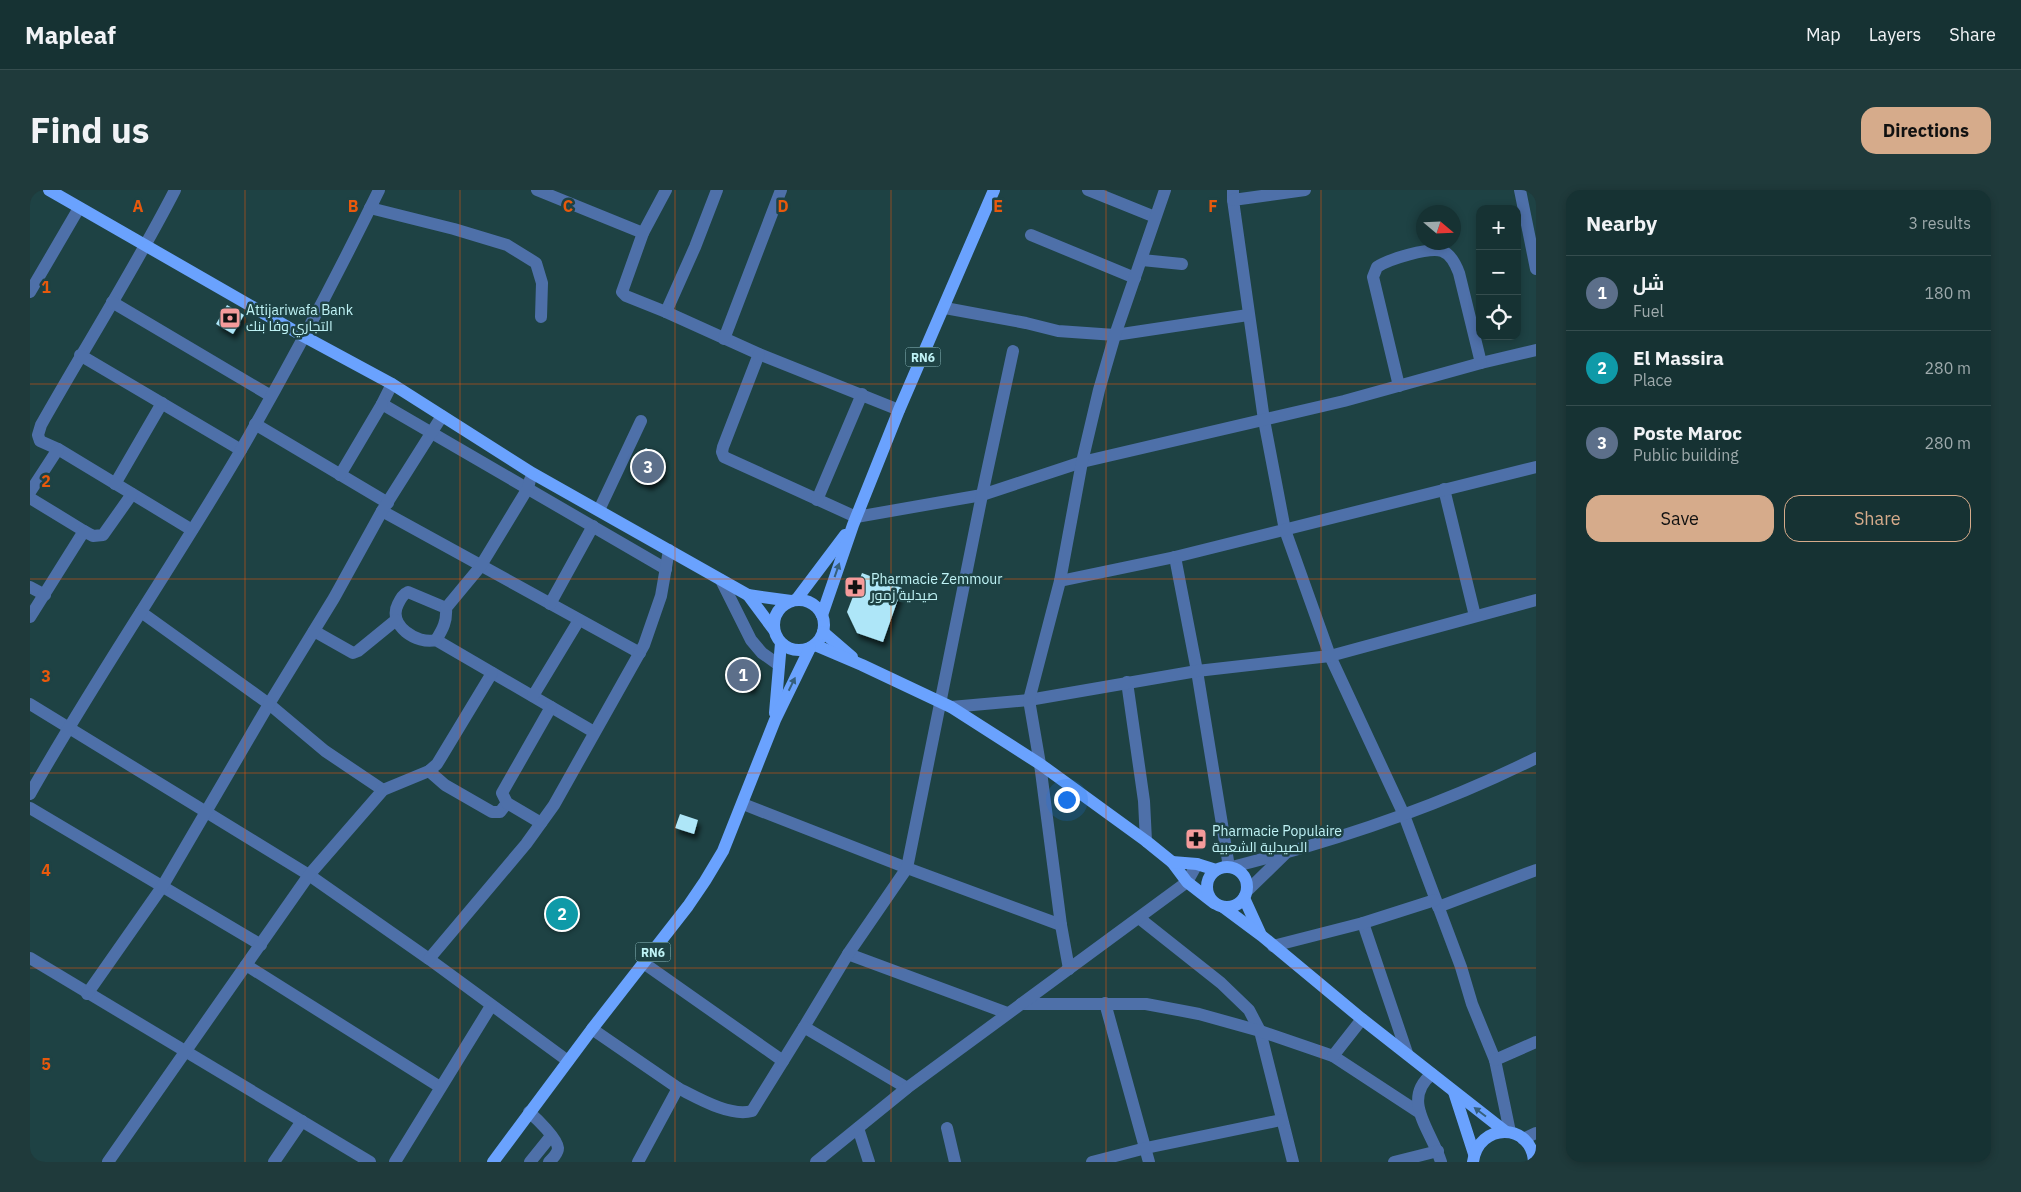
<!DOCTYPE html>
<meta charset="utf-8">
<style>
:root{--surface:#163233;--page:#1f3a3b;--text:#f1f3f6;--muted:#9eaaac;--line:#354d4e;--accent:#d6ab8b}
body{margin:0;font-family:"IBM Plex Sans",Cairo,sans-serif;background:var(--page);color:var(--text)}
.controls{position:absolute;right:15px;top:15px;display:grid;overflow:hidden;border-radius:10px;box-shadow:0 2px 8px #0003}
.controls button{width:45px;height:45px;display:grid;place-items:center;padding:0;border:0;border-bottom:1px solid var(--line);background:var(--surface);color:var(--text);font:25px sans-serif}
.compass{position:absolute;left:1386px;top:15px;width:45px;height:45px;border-radius:50%;background:var(--surface);box-shadow:0 2px 8px #0003;rotate:109deg}
.you{position:absolute;left:1036px;top:609px;width:18px;height:18px;margin:-12px;border:4px solid #fff;border-radius:50%;background:#1a73e8;box-shadow:0 0 0 8px #1a73e833}
.badge{display:grid;place-items:center;width:32px;height:32px;border-radius:50%;background:var(--accent);color:#fff;font-size:16px;font-weight:700}
.pin{position:absolute;translate:-50% -50%;border:2px solid #fff;box-shadow:0 1px 5px #0006}
.list{margin:0;padding:0;list-style:none}
h2{display:flex;justify-content:space-between;align-items:center;height:65px;margin:0;padding:0 20px;font-size:21px}
h2 small{font-size:16px;font-weight:400;color:var(--muted)}
.list li{display:grid;grid-template-columns:32px 1fr auto;gap:15px;align-items:center;box-sizing:border-box;height:75px;padding:0 20px;border-top:1px solid var(--line)}
.list b{display:block;font-size:19px;white-space:nowrap}
.list p{margin:0;font-size:16px;white-space:nowrap;color:var(--muted)}
.list em{font-size:16px;font-style:normal;color:var(--muted)}
.actions{display:flex;gap:10px;padding:15px 20px}
.actions a{flex:1;padding:11px 0;border:1px solid var(--accent);border-radius:15px;text-align:center;font-size:18px;color:var(--accent)}
.actions .main{background:var(--accent);color:#111}
.icon{flex:none;width:28px;height:28px;fill:none;stroke:currentColor;stroke-width:2;stroke-linecap:round;stroke-linejoin:round}
.map{position:relative;flex:none;width:1506px;height:972px;overflow:hidden;border-radius:15px}
header{display:flex;align-items:center;gap:30px;box-sizing:border-box;height:70px;padding:0 25px;background:var(--surface);border-bottom:1px solid var(--line)}
header strong{font-size:24px}
nav{display:flex;gap:28px;margin-inline-start:auto;font-size:18px}
.intro{display:flex;align-items:center;justify-content:space-between;box-sizing:border-box;height:120px;padding:0 30px}
h1{margin:0;font-size:35px}
.button{padding:12px 22px;border-radius:15px;background:var(--accent);color:#111;font-size:18px;font-weight:700}
main{display:flex;gap:30px;padding:0 30px}
aside{flex:1;background:var(--surface);border-radius:15px;box-shadow:0 2px 8px #0003}
.map>svg:first-child{display:block}
.building{fill:#aee6f8;filter:url(#shadow)}
.lines{fill:none;stroke-linecap:round;stroke-linejoin:round}
.minor{stroke:#4e70a9;stroke-width:12}
.major{stroke:#6aa2fe;stroke-width:12}
.oneway{fill:#355f7c}
.grid{fill:none;stroke:#e8590c;stroke-width:1;stroke-opacity:0.55}
.labels{text-anchor:middle;dominant-baseline:central;stroke-width:5;stroke-linejoin:round;paint-order:stroke}
.shield{fill:#1e4244;stroke:#8fbdc0;stroke-width:1}
.shield-label{font-size:12px;font-weight:bold;fill:#bff2f5}
.poi-label{font-size:14px;fill:#bff2f5;stroke:#1e4244;text-anchor:start}
.grid-label{font-size:16px;text-anchor:middle;font-weight:bold;fill:#e8590c;stroke:#1e4244;stroke-width:5;stroke-linejoin:round;paint-order:stroke}
</style>
<header>
<strong>Mapleaf</strong>
<nav><a>Map</a><a>Layers</a><a>Share</a></nav>
</header>
<div class="intro"><h1>Find us</h1><a class="button">Directions</a></div>
<main>
<div class="map">
<svg width="1506" height="972" viewBox="0 0 1506 972">
<defs>
<filter id="shadow"><feDropShadow dx="3" dy="5.5" stdDeviation="2.5" flood-color="#0009"/></filter>
</defs>
<rect width="100%" height="100%" fill="#1e4244"/>
<g class="building">
<polygon points="197,115 214,125 203,144 186,134"/>
<polygon points="616,258 633,267 633,284 619,295 604,288 602,270"/>
<polygon points="832,383 872,398 853,452 827,443 817,422"/>
<polygon points="703,472 728,480 722,499 697,490"/>
<polygon points="650,624 668,630 664,644 645,638"/>
</g>
<g class="lines">
<g class="minor">
<path d="M145 0C104 80 55 157 11 235L8 245 10 251 28 259 162 340"/>
<polyline points="507,0 613,43"/>
<polyline points="687,0 665,57 636,122 729,164 869,220"/>
<polyline points="1058,0 1125,27"/>
<polyline points="1203,0 1203,10 1234,230 1255,340 1300,466 1374,625 1431,777 1442,814 1465,870 1480,942"/>
<polyline points="1490,0 1506,79"/>
<polyline points="1203,10 1275,0"/>
<polyline points="340,18 424,39 477,55 506,73 512,93 511,127"/>
<polyline points="1001,45 1105,88"/>
<polyline points="1112,70 1152,74"/>
<polyline points="0,102 49,18"/>
<polyline points="82,112 241,206"/>
<polyline points="915,118 996,133 1028,141 1085,145 1218,125"/>
<polyline points="636,122 596,106 592,102 613,43 636,0"/>
<polyline points="694,149 751,0"/>
<polyline points="729,164 693,257 692,262 694,267 826,327 952,305 1052,272 1314,211 1451,173 1506,160"/>
<polyline points="50,165 211,260"/>
<polyline points="362,194 352,214 636,379"/>
<path d="M1369 196 1343 87 1347 77C1359 69 1399 57 1412 61 1421 64 1426 75 1429 83L1451 173"/>
<polyline points="225,234 358,313"/>
<polyline points="310,285 352,214"/>
<polyline points="85,294 132,213"/>
<polyline points="1414,299 1445,426"/>
<polyline points="0,302 28,259"/>
<polyline points="0,308 54,341"/>
<polyline points="787,310 832,204"/>
<polyline points="569,320 611,231"/>
<polyline points="352,321 610,463"/>
<polyline points="1145,367 1167,481 1199,677"/>
<polyline points="691,390 721,450 732,463 749,475"/>
<polyline points="1030,391 1145,367 1506,277"/>
<polyline points="0,397 15,405"/>
<polyline points="520,414 563,336"/>
<path d="M416 418 378 402C373 404 371 408 368 414 357 435 387 455 406 450L564 542"/>
<polyline points="111,422 239,514 295,561 353,600"/>
<polyline points="0,427 54,341 63,346 73,345 102,304"/>
<polyline points="284,441 323,463 328,461 366,430"/>
<path d="M406 450C413 439 417 431 416 418L450 377 498 298 500 290"/>
<polyline points="1097,492 1114,611 1116,651"/>
<polyline points="503,506 549,430"/>
<polyline points="0,514 279,685 399,769 538,871"/>
<polyline points="921,517 999,510 1167,481 1300,466 1506,410"/>
<polyline points="399,581 415,595 462,622 470,622 477,613"/>
<path d="M0 604C66 487 143 376 211 260 260 175 306 88 349 0"/>
<polyline points="713,614 877,678 1031,735"/>
<polyline points="0,618 231,755"/>
<polyline points="511,633 477,613 472,603 521,517"/>
<path d="M1202 677C1306 651 1410 616 1506 568"/>
<polyline points="1217,701 1255,664"/>
<polyline points="1408,717 1506,680"/>
<polyline points="1109,728 1191,793 1219,820 1230,841 1263,972"/>
<polyline points="1333,733 1377,863"/>
<polyline points="1243,756 1333,733 1405,710"/>
<polyline points="818,764 977,823"/>
<polyline points="0,768 340,972"/>
<polyline points="399,769 496,654 524,615 614,455 631,406 639,360"/>
<path d="M615 774 753 871 722 921C700 927 668 908 648 898"/>
<polyline points="216,775 410,897"/>
<polyline points="1039,779 1031,735 1010,574 999,510 1030,391 1052,272 1069,200 1085,145 1135,0"/>
<polyline points="57,804 132,697 239,514 304,408 352,321 412,226"/>
<polyline points="1075,813 1119,972"/>
<polyline points="991,814 1116,814 1169,824 1230,841 1303,866 1390,923"/>
<polyline points="774,837 818,764 877,678 952,305 983,161"/>
<polyline points="562,839 648,898 608,972"/>
<polyline points="1303,866 1332,829"/>
<polyline points="1465,870 1506,852"/>
<polyline points="753,871 774,837 877,898"/>
<path d="M1402 884C1370 910 1402 941 1411 972"/>
<path d="M499 922C507 929 527 948 528 958 528 963 523 968 519 972"/>
<polyline points="828,938 839,972"/>
<polyline points="917,938 925,972"/>
<polyline points="1493,949 1506,943"/>
<polyline points="78,972 279,685 353,600 399,581 407,574 462,483"/>
<polyline points="244,972 272,931"/>
<polyline points="365,972 461,816"/>
<polyline points="500,972 521,946"/>
<polyline points="786,972 877,898 1157,692 1167,674"/>
<polyline points="1062,972 1116,958 1251,930"/>
<polyline points="1364,972 1408,961"/>
</g>
<g class="major">
<polyline points="19,0 275,147 362,194 502,283 718,405 761,411"/>
<polyline points="718,405 744,440"/>
<circle cx="769" cy="435" r="25"/>
<polyline points="766,410 815,345"/>
<polyline points="792,425 823,335 869,220 964,0"/>
<polyline points="793,442 822,467"/>
<polyline points="785,455 832,475 921,517 1010,574 1116,651 1142,672 1157,692 1184,713"/>
<polyline points="745,523 751,453"/>
<polyline points="1142,672 1167,674 1186,680"/>
<circle cx="1197" cy="697" r="20"/>
<polyline points="1214,708 1230,743"/>
<polyline points="1193,717 1232,746 1332,829 1476,942"/>
<polyline points="1424,902 1444,964"/>
<polyline points="463,972 562,839 658,716 675,691 693,661 745,530 780,458"/>
<path d="M1443 972C1448 932 1502 932 1504 972"/>
</g>
</g>
<defs><path id="oneway-solid" d="M-6-.8H1V-3.2L6.5 0L1 3.2V.8H-6Z" transform="scale(1.25)"/></defs>
<g class="oneway">
<use href="#oneway-solid" transform="translate(807 380) rotate(-71)"/>
<use href="#oneway-solid" transform="translate(762 494) rotate(-64)"/>
<use href="#oneway-solid" transform="translate(1450 922) rotate(-143)"/>
</g>
<path class="grid" d="M215 0V972M430 0V972M645 0V972M861 0V972M1076 0V972M1291 0V972M0 194H1506M0 389H1506M0 583H1506M0 778H1506"/>
<defs>
<g id="bank-square" transform="scale(1.125)"><rect x="-9" y="-9" width="18" height="18" rx="4" fill="#f59b9b" stroke="#1e4244"/><path d="M-6-4H6V4H-6ZM0-2.3a2.3 2.3 0 1 0 0 4.6a2.3 2.3 0 1 0 0-4.6Z" fill="#111"/></g>
<g id="pharmacy-square" transform="scale(1.125)"><rect x="-9" y="-9" width="18" height="18" rx="4" fill="#f59b9b" stroke="#1e4244"/><path d="M-2-6h4v4h4v4h-4v4h-4v-4h-4v-4h4Z" fill="#111"/></g>
</defs>
<g fill-rule="evenodd">
<use href="#bank-square" x="200" y="128"/>
<use href="#pharmacy-square" x="825" y="397"/>
<use href="#pharmacy-square" x="1166" y="649"/>
</g>
<g class="labels">
<g class="shield">
<rect x="875.5" y="157.5" width="35" height="19" rx="4"/>
<rect x="605.5" y="752.5" width="35" height="19" rx="4"/>
</g>
<g class="shield-label">
<text x="893" y="167">RN6</text>
<text x="623" y="762">RN6</text>
</g>
<g class="poi-label">
<text x="216" y="120">Attijariwafa Bank<tspan x="216" dy="16">التجاري وفا بنك</tspan></text>
<text x="841" y="389">Pharmacie Zemmour<tspan x="841" dy="16">صيدلية زمور</tspan></text>
<text x="1182" y="641">Pharmacie Populaire<tspan x="1182" dy="16">الصيدلية الشعبية</tspan></text>
</g>
</g>
<g class="grid-label">
<text x="108" y="22">A</text>
<text x="323" y="22">B</text>
<text x="538" y="22">C</text>
<text x="753" y="22">D</text>
<text x="968" y="22">E</text>
<text x="1183" y="22">F</text>
<text x="16" y="103">1</text>
<text x="16" y="297">2</text>
<text x="16" y="492">3</text>
<text x="16" y="686">4</text>
<text x="16" y="880">5</text>
</g>
</svg>
<div class="controls">
<button>+</button>
<button>−</button>
<button><svg class="icon" aria-label="locate" viewBox="0 0 24 24"><circle cx="12" cy="12" r="6"/><path d="M12 2v4M12 18v4M2 12h4M18 12h4"/></svg></button>
</div>
<svg class="compass" viewBox="-18 -18 36 36"><path d="M0-13l5 13h-10z" fill="#e53935"/><path d="M0 13l5-13h-10z" fill="#9eaaac"/></svg>
<div class="you"></div>
<div class="pin badge" style="left:713px;top:485px;background:#5c6f8a">1</div>
<div class="pin badge" style="left:532px;top:724px;background:#0f9aa8">2</div>
<div class="pin badge" style="left:618px;top:277px;background:#5c6f8a">3</div>
</div>
<aside>
<h2>Nearby<small>3 results</small></h2>
<ul class="list">
<li><span class="badge" style="background:#5c6f8a">1</span><div><b>شل</b><p>Fuel</p></div><em>180 m</em></li>
<li><span class="badge" style="background:#0f9aa8">2</span><div><b>El Massira</b><p>Place</p></div><em>280 m</em></li>
<li><span class="badge" style="background:#5c6f8a">3</span><div><b>Poste Maroc</b><p>Public building</p></div><em>280 m</em></li>
</ul>
<div class="actions"><a class="main">Save</a><a>Share</a></div>
</aside>
</main>
